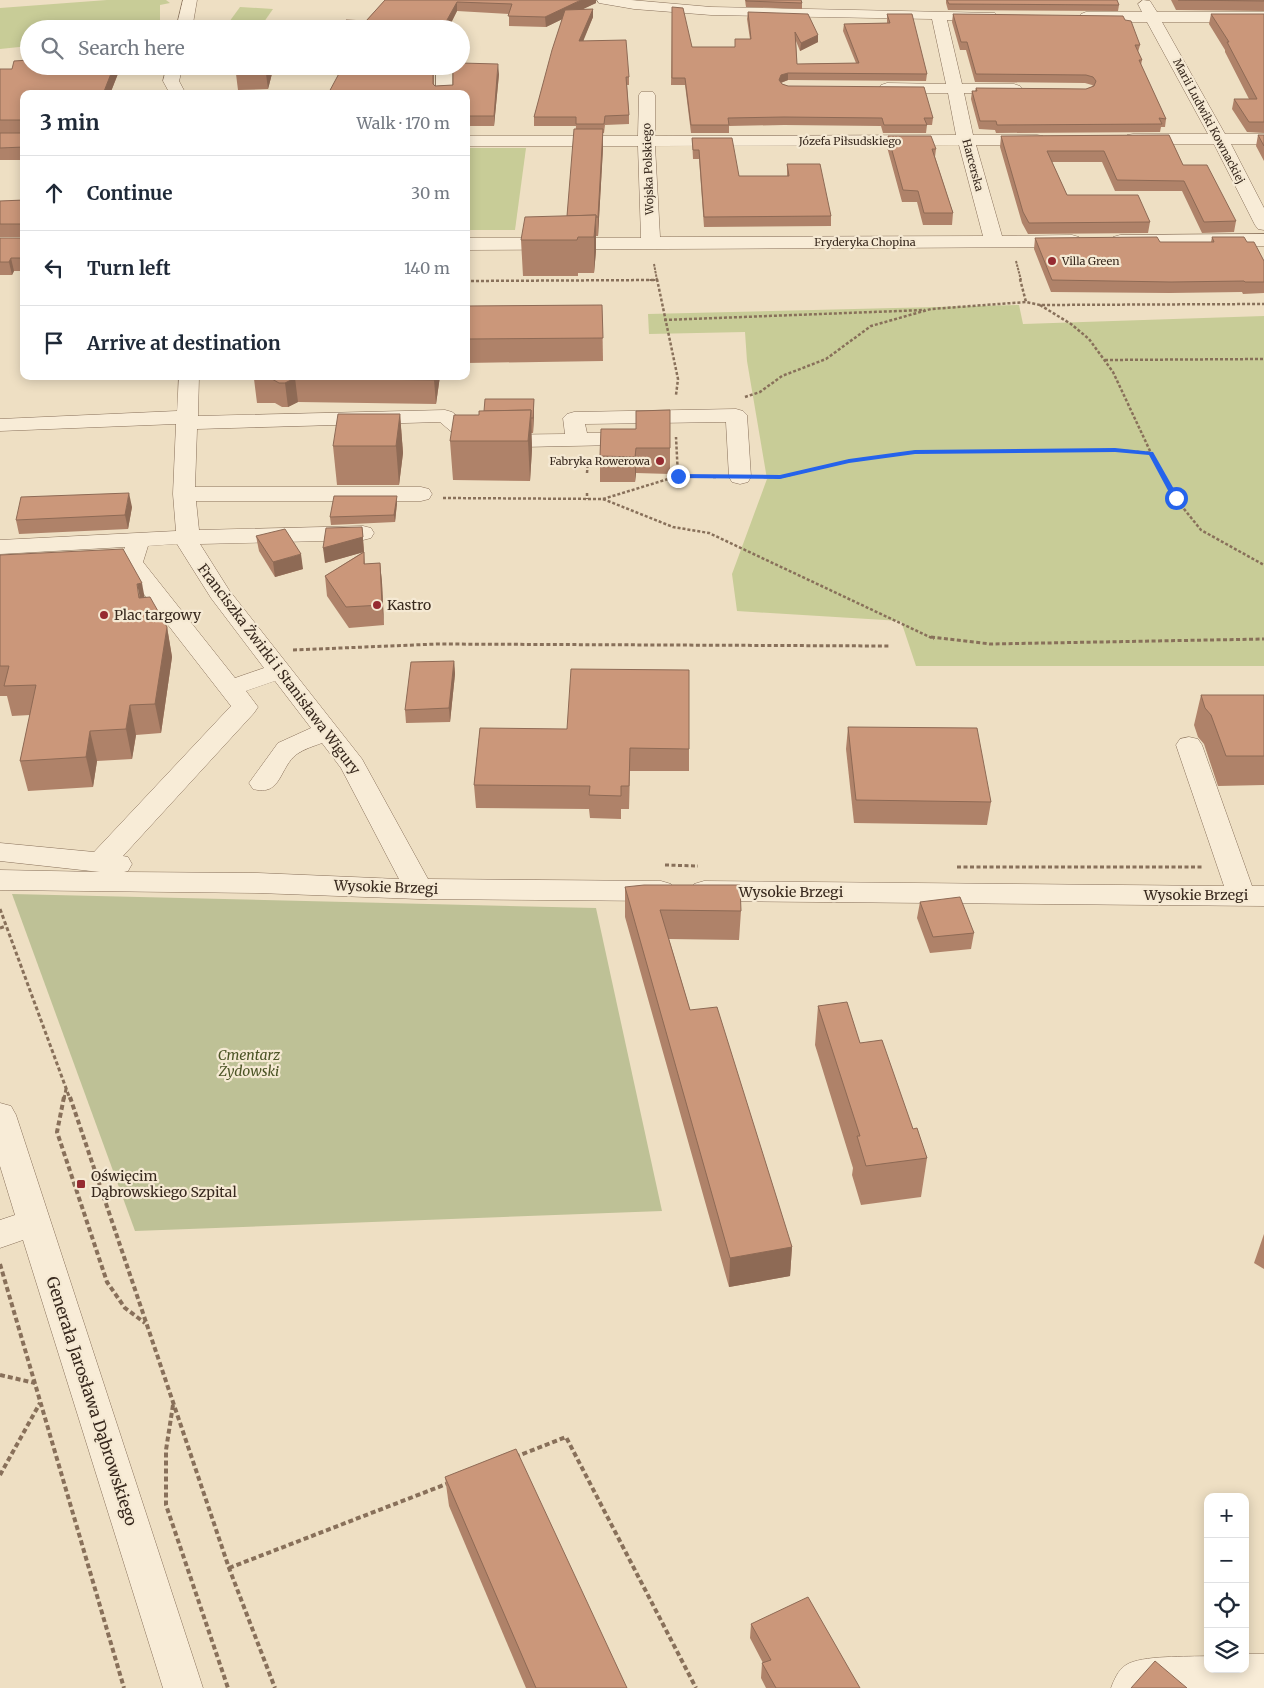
<!DOCTYPE html>
<meta charset="utf-8">
<style>
:root{--surface:#fff;--page:#f2f2f3;--text:#1f2937;--muted:#747a83;--line:#e0e1e3}
body{margin:0;font-family:Merriweather,serif;background:var(--page);color:var(--text)}
.controls{position:absolute;right:15px;bottom:15px;display:grid;overflow:hidden;border-radius:10px;box-shadow:0 2px 12px #0003}
.controls button{width:45px;height:45px;display:grid;place-items:center;padding:0;border:0;border-bottom:1px solid var(--line);background:var(--surface);color:var(--text);font:25px sans-serif}
.stop{position:absolute;width:15px;height:15px;margin:-11px;border:4px solid #2563eb;border-radius:50%;background:#fff}
.stop.end{background:#2563eb;border-color:#fff;box-shadow:0 1px 5px #0008}
.list{margin:0;padding:0;list-style:none}
h2{display:flex;justify-content:space-between;align-items:center;height:65px;margin:0;padding:0 20px;font-size:21px}
h2 small{font-size:16px;font-weight:400;color:var(--muted)}
.list li{display:grid;grid-template-columns:32px 1fr auto;gap:15px;align-items:center;box-sizing:border-box;height:75px;padding:0 20px;border-top:1px solid var(--line)}
.list b{display:block;font-size:19px;white-space:nowrap}
.list em{font-size:16px;font-style:normal;color:var(--muted)}
.icon{flex:none;width:28px;height:28px;fill:none;stroke:currentColor;stroke-width:2;stroke-linecap:round;stroke-linejoin:round}
.map{position:relative;flex:none;width:1264px;height:1688px;overflow:hidden}
.search{position:absolute;background:var(--surface);box-shadow:0 2px 12px #0003;left:20px;top:20px;width:450px;height:55px;display:flex;align-items:center;gap:12px;box-sizing:border-box;padding:0 18px;border-radius:28px;color:var(--muted);font-size:19px}
.panel{position:absolute;background:var(--surface);box-shadow:0 2px 12px #0003;left:20px;top:90px;width:450px;height:290px;border-radius:10px}
.map>svg:first-child{display:block}
.green{fill:#c8cc97}
.cemetery{fill:#bec196}
.lines{fill:none;stroke-linecap:round;stroke-linejoin:round}
.minor-casing{stroke:#88705a;stroke-width:1}
.path-far3{stroke:#88705a;stroke-width:2;stroke-dasharray:2.5 1;stroke-linecap:butt}
.path-far2{stroke:#88705a;stroke-width:2.5;stroke-dasharray:3 2;stroke-linecap:butt}
.path-far1{stroke:#88705a;stroke-width:3;stroke-dasharray:4 2.5;stroke-linecap:butt}
.path{stroke:#88705a;stroke-width:4;stroke-dasharray:5 3;stroke-linecap:butt}
.minor{fill:#f8ecd7;fill-rule:evenodd}
.wall{fill:#af8269}
.shaded-wall{fill:#8e6a55}
.building{fill:#cb977a;stroke:#8e6a55}
.route{fill:#2563eb}
.poi-dot{fill:#962b31;stroke:#f5e9d3;stroke-width:2}
.labels{text-anchor:middle;dominant-baseline:central;stroke-width:4.5;stroke-linejoin:round;paint-order:stroke}
.far-street-label{font-size:11px;fill:#38291e;stroke:#f5e9d3}
.far-poi-label{font-size:11px;fill:#38291e;stroke:#f5e9d3;text-anchor:start}
.poi-label{font-size:14px;fill:#38291e;stroke:#f5e9d3;text-anchor:start}
.street-label{font-size:14px;fill:#38291e;stroke:#f5e9d3}
.park-label{font-size:14px;font-style:italic;fill:#4b5425;stroke:#f5e9d3}
.near-street-label{font-size:16px;fill:#38291e;stroke:#f5e9d3}
</style>
<div class="map">
<svg width="1264" height="1688" viewBox="0 0 1264 1688">
<rect width="100%" height="100%" fill="#eedfc3"/>
<g class="green">
<polygon points="107,0 166,0 170,3 160,5 160,29 29,29 29,46 0,49 0,8"/>
<polygon points="240,7 273,9 259,29 224,29"/>
<polygon points="466,148 526,148 515,230 466,230"/>
<polygon points="1019,305 1023,324 1264,316 1264,666 916,666 901,621 737,611 732,574 767,479 747,361 745,332 649,334 648,314"/>
</g>
<polygon class="cemetery" points="12,894 596,908 662,1211 135,1231"/>
<g class="lines">
<g class="minor-casing">
<g id="minor">
<polygon points="183,0 197,0 192,29 176,29"/>
<path d="M597 0H631L711 7 995 13 998 16 995 19 990 21 947 20 962 84H1014L1020 86 1022 89 1020 92 1014 94 964 93 973 135H1037L1043 136 1045 140 1043 144 1037 145H976L1002 236 1072 235 1079 237 1081 241 1079 245 1072 247 466 250V238H641L638 146H466V136H638L639 95 641 92H653L655 95V136L956 135 948 93H887L881 91 879 88 881 85 887 83 946 84 932 19 711 15 634 9 599 3ZM959 145 983 236 660 237 655 146Z"/>
<polygon points="1143,0 1150,1 1157,12 1264,12 1264,22 1162,22 1225,134 1264,134 1264,144 1231,144 1264,208 1264,230 1258,229 1255,225 1214,144 1133,144 1127,143 1125,139 1127,135 1133,134 1208,134 1147,22 1086,22 1081,20 1078,17 1081,14 1086,12 1142,12 1138,4"/>
<polygon points="167,66 183,66 179,81 186,94 170,94 163,81"/>
<rect x="436" y="66" width="16" height="28"/>
<polygon points="1264,234 1264,246 1120,247 1113,245 1111,241 1113,237 1120,235"/>
<path d="M179 376H199L198 416 445 410 452 412 482 435 565 434 563 418 567 414 574 412 736 409 743 411 747 415 751 477 748 482 740 484 732 482 729 477 726 422 585 424 587 433H618L626 434 629 439 626 444 618 445 477 448 469 447 440 422 197 429 195 487H421L429 489 432 494 429 499 421 501H196L199 530 363 526 371 528 374 533 371 538 363 540 200 544 229 590 362 759 428 879 661 881 671 884 675 891 671 898 661 901 419 899 258 893 0 890V870L100 872 0 861V843L94 852 231 706 119 562 125 547 0 554V540L176 531 173 494 176 424 0 431V419L177 411ZM177 544 211 598 264 668 235 678 143 562 148 546ZM275 681 311 728 278 743 249 783 253 789C282 797 279 767 297 754 304 749 314 746 322 743L341 768 399 879 258 873 124 872 128 871 132 864 128 857 123 856 254 713 258 707 246 691Z"/>
<polygon points="1189,737 1198,739 1202,745 1252,886 1264,886 1264,906 704,901 694,898 690,891 694,884 704,881 1224,886 1176,745 1180,739"/>
<polygon points="0,1103 11,1106 16,1115 203,1688 163,1688 23,1240 0,1248 0,1220 15,1215 0,1166"/>
<path d="M1245 1654H1264V1688H1111C1114 1680 1118 1670 1126 1665 1141 1655 1188 1657 1208 1656V1669H1245Z"/>
</g>
</g>
<g class="path-far3">
<polyline points="1016,261 1021,280"/>
<polyline points="654,264 657,280"/>
<polyline points="646,280 657,280"/>
</g>
<g class="path-far2">
<polyline points="657,279 678,379 676,395"/>
<polyline points="1020,279 1026,302"/>
<polyline points="466,281 657,280"/>
<polyline points="1040,305 1071,324 1089,339 1113,372 1151,453 1176,499 1201,530 1264,565"/>
<polyline points="664,320 925,310"/>
<polyline points="1105,360 1264,359"/>
<polyline points="745,397 760,392 782,376 826,359 871,326 931,309 1026,302 1040,305 1264,304"/>
<polyline points="587,473 588,461"/>
<polyline points="678,476 716,477"/>
<polyline points="764,477 781,477 849,461 915,452 1115,450 1151,453"/>
<polyline points="587,493 587,499"/>
<polyline points="443,498 603,499 678,476 676,437"/>
<polyline points="603,499 673,527 709,533 934,639"/>
</g>
<g class="path-far1">
<polyline points="931,637 990,644 1264,639"/>
<polyline points="293,650 437,644 890,646"/>
<polyline points="665,865 698,866"/>
<polyline points="957,867 1203,867"/>
<polyline points="0,909 70,1099"/>
<polyline points="0,928 6,926"/>
<polyline points="64,1099 66,1089"/>
</g>
<g class="path">
<polyline points="64,1097 57,1132 107,1282 125,1308 145,1323"/>
<polyline points="70,1097 229,1568 275,1688"/>
<polyline points="0,1264 124,1688"/>
<polyline points="0,1375 35,1383"/>
<polyline points="173,1405 166,1450 166,1505 228,1688"/>
<polyline points="515,1457 566,1437 696,1688"/>
<polyline points="0,1475 40,1403"/>
<polyline points="229,1568 449,1483"/>
</g>
<use href="#minor" class="minor"/>
</g>
<g class="wall">
<polygon points="385,0 596,3 582,9 593,9 593,17 583,40 629,77 629,85 627,85 629,115 629,124 605,125 604,133 603,133 603,148 598,236 596,236 596,251 594,273 578,273 578,276 523,276 521,240 567,216 576,126 534,126 534,117 562,19 546,27 509,26 509,14 457,11 448,29 339,29 366,21"/>
<polygon points="745,0 801,0 802,3 802,9 746,7"/>
<polygon points="946,0 1117,0 1119,5 1118,11 948,10 946,3"/>
<polygon points="1171,0 1264,0 1264,11 1176,10"/>
<polygon points="672,7 692,47 735,47 735,39 750,39 747,19 748,12 818,35 818,42 800,51 796,41 797,64 856,63 843,31 844,24 887,23 887,14 927,74 926,81 788,80 781,83 782,84 788,86 933,118 932,125 927,125 926,133 883,133 881,126 784,125 729,126 729,133 691,133 685,85 671,85"/>
<polygon points="953,14 1125,20 1140,45 1138,52 1142,60 1141,65 1166,119 1165,127 1161,127 1160,132 996,133 995,130 979,129 971,99 972,91 975,91 976,88 1086,89 1093,86 1092,85 1085,83 975,82 966,50 960,50 952,22"/>
<polygon points="1211,14 1264,14 1264,133 1247,132 1232,109 1234,99 1249,99 1225,52 1225,50 1209,24"/>
<polygon points="29,66 121,66 110,94 24,94 24,160 0,160 0,69 12,69"/>
<polygon points="235,66 274,66 268,89 238,90"/>
<polygon points="434,66 434,84 435,86 453,85 499,74 494,126 466,126 466,94 328,94"/>
<polygon points="1169,135 1183,165 1236,221 1234,232 1202,233 1182,191 1115,191 1102,162 1052,162 1067,195 1150,222 1148,233 1028,234 1022,223 1000,147 1001,136"/>
<polygon points="1258,135 1264,135 1264,161 1256,146"/>
<polygon points="888,136 936,149 935,157 953,213 952,225 923,225 917,202 902,202 887,147"/>
<polygon points="692,138 739,176 787,176 787,164 831,216 831,226 704,227 699,159 693,159"/>
<polygon points="24,200 24,271 14,271 12,275 0,275 0,238 22,238 22,237 0,237 0,201"/>
<polygon points="1212,237 1247,242 1264,261 1264,293 1243,294 1242,292 1169,293 1051,292 1034,249 1035,238 1160,242 1211,242"/>
<polygon points="602,305 603,361 466,363 466,306"/>
<polygon points="440,376 436,404 298,402 288,407 282,407 275,403 257,403 254,379"/>
<polygon points="534,399 534,414 533,433 531,433 532,449 530,481 453,480 450,441 484,411"/>
<polygon points="400,414 403,453 399,485 337,485 333,446"/>
<polygon points="601,429 670,448 670,474 636,473 635,482 600,482 600,456"/>
<polygon points="397,503 395,522 331,525 330,517"/>
<polygon points="132,507 128,529 19,534 16,520"/>
<polygon points="362,527 365,564 380,563 382,583 384,625 349,628 327,596 325,576 363,552 325,563"/>
<polygon points="256,536 303,569 275,577 259,551"/>
<polygon points="0,555 145,597 167,627 172,657 161,733 136,735 132,759 97,761 93,787 28,791 20,761 30,715 12,716 7,696 0,696"/>
<polygon points="454,661 455,674 450,722 406,723 405,710"/>
<polygon points="1201,695 1264,695 1264,785 1218,786 1204,744 1198,737 1194,725"/>
<polygon points="848,727 991,802 987,825 854,823 846,749"/>
<polygon points="480,728 689,749 689,771 630,771 629,809 621,809 621,819 590,818 589,809 476,808 474,785"/>
<polygon points="625,887 741,911 739,940 669,939 690,1010 792,1247 790,1276 729,1287 625,917"/>
<polygon points="920,902 974,933 971,949 930,953 917,918"/>
<polygon points="818,1006 860,1043 913,1129 927,1158 921,1197 861,1205 852,1175 853,1168 815,1045"/>
<polygon points="1264,1234 1264,1269 1254,1263"/>
<polygon points="445,1477 627,1688 526,1688 449,1506"/>
<polygon points="751,1624 860,1688 766,1688 761,1678 762,1663 763,1663 750,1638"/>
</g>
<g class="shaded-wall">
<polygon points="581,0 596,0 596,3 546,27 545,17"/>
<polygon points="457,2 457,11 448,29 442,29"/>
<polygon points="593,9 593,17 580,49 579,41"/>
<polygon points="818,35 818,42 800,51 801,43"/>
<polygon points="498,64 499,74 494,126 494,116"/>
<polygon points="114,66 121,66 110,94 103,94"/>
<polygon points="265,66 274,66 268,89"/>
<polygon points="788,73 788,80 780,83 779,80 781,75"/>
<polygon points="603,129 603,148 598,236 598,217"/>
<polygon points="596,215 596,251 594,273 594,237"/>
<polygon points="11,258 14,271 12,275 9,262"/>
<polygon points="435,376 440,376 436,404 434,380"/>
<polygon points="295,378 298,402 288,407 285,383"/>
<polygon points="534,399 534,414 533,433 533,418"/>
<polygon points="531,410 532,449 530,481 528,441"/>
<polygon points="400,414 403,453 399,485 396,446"/>
<polygon points="636,448 636,473 635,482 635,457"/>
<polygon points="129,493 132,507 128,529 125,515"/>
<polygon points="397,496 397,503 395,522 394,515"/>
<polygon points="362,527 364,552 325,563 323,548"/>
<polygon points="301,554 303,569 275,577 273,562"/>
<polygon points="380,563 382,583 384,625 382,605"/>
<polygon points="142,583 147,611 143,613 137,584"/>
<polygon points="167,627 172,657 161,733 155,704"/>
<polygon points="454,661 455,674 450,722 449,708"/>
<polygon points="130,705 136,735 132,759 126,729"/>
<polygon points="90,731 97,761 93,787 86,757"/>
<polygon points="792,1247 790,1276 729,1287 730,1258"/>
</g>
<g class="building">
<polygon points="385,0 581,0 545,17 508,16 512,4 457,2 442,29 339,29 346,20 366,21"/>
<polygon points="746,0 801,0 802,3 746,1"/>
<polygon points="947,0 1117,0 1119,5 949,4"/>
<polygon points="1178,0 1264,0 1264,1"/>
<polygon points="672,7 683,8 692,47 735,47 735,39 751,39 748,12 808,14 818,35 801,43 795,32 797,64 859,63 844,24 890,23 887,14 912,14 927,74 788,73 781,75 779,80 782,84 788,86 924,87 933,118 924,118 927,125 884,125 882,118 784,117 728,118 729,125 691,125 685,78 672,78"/>
<polygon points="593,9 579,41 626,40 629,77 626,77 629,115 605,116 604,124 576,124 576,117 534,117 552,50 565,10"/>
<polygon points="953,14 1123,16 1125,20 1131,21 1140,45 1135,45 1142,60 1139,60 1166,119 1159,118 1162,124 997,125 996,121 980,121 972,91 977,91 976,88 1086,89 1094,86 1096,81 1093,77 1086,75 976,74 967,42 961,42"/>
<polygon points="1211,14 1264,14 1264,122 1249,122 1234,99 1257,99 1227,42 1229,42"/>
<polygon points="246,28 275,28 275,29"/>
<polygon points="29,60 29,66 114,66 103,94 24,94 24,147 0,148 0,133 23,133 23,120 0,120 0,69 12,69 14,61"/>
<polygon points="461,63 498,64 494,116 466,116 466,94 319,94 328,94 343,66 433,66 433,84 435,86 453,85 453,66 461,66"/>
<polygon points="574,129 603,129 598,217 596,217 596,215 567,216"/>
<polygon points="1169,135 1183,165 1207,165 1236,221 1204,222 1184,181 1117,180 1104,151 1047,151 1067,195 1138,195 1150,222 1029,223 1023,212 1001,136"/>
<polygon points="1258,135 1264,135 1264,146"/>
<polygon points="888,136 931,136 936,149 932,149 953,213 924,213 918,191 903,190"/>
<polygon points="692,138 732,138 739,176 789,176 787,164 820,164 831,216 704,217 699,150 693,150"/>
<polygon points="24,200 24,258 11,258 9,262 0,262 0,238 22,238 23,224 0,224 0,201"/>
<polygon points="596,215 594,237 578,237 577,240 521,240 525,217"/>
<polygon points="1157,237 1160,242 1214,242 1212,237 1244,237 1247,242 1254,242 1264,261 1264,282 1245,282 1244,281 1171,282 1052,280 1035,238"/>
<polygon points="602,305 603,338 466,339 466,306"/>
<polygon points="254,376 435,376 434,380 295,378 285,383 279,383 272,379 254,379"/>
<polygon points="485,399 534,399 533,418 531,418 531,410 484,411"/>
<polygon points="531,410 528,441 450,441 454,415 479,415 479,411"/>
<polygon points="670,410 670,448 636,448 635,457 600,456 601,429 636,429 636,411"/>
<polygon points="338,414 400,414 396,446 333,446"/>
<polygon points="129,493 125,515 16,520 21,497"/>
<polygon points="334,496 397,496 394,515 330,517"/>
<polygon points="362,527 363,537 323,548 326,528"/>
<polygon points="285,529 301,554 273,562 256,536"/>
<polygon points="123,549 142,583 137,584 139,598 150,597 167,627 155,704 130,705 126,729 90,731 86,757 20,761 36,685 4,686 9,666 0,666 0,555"/>
<polygon points="364,552 364,564 380,563 382,605 346,607 325,576"/>
<polygon points="454,661 449,708 405,710 411,662"/>
<polygon points="571,669 689,670 689,749 630,748 629,786 621,786 621,796 589,795 590,786 474,785 480,728 567,729"/>
<polygon points="1201,695 1264,695 1264,756 1226,756 1211,715 1205,708"/>
<polygon points="848,727 977,728 991,802 856,800"/>
<polygon points="644,885 740,885 741,911 660,910 690,1010 717,1007 792,1247 730,1258 625,887"/>
<polygon points="960,897 974,933 933,937 920,902"/>
<polygon points="847,1002 860,1043 882,1040 913,1129 917,1128 927,1158 866,1166 857,1136 860,1136 818,1006"/>
<polygon points="516,1449 627,1688 536,1688 445,1477"/>
<polygon points="808,1597 860,1688 776,1688 762,1663 771,1660 751,1624"/>
<polygon points="1155,1661 1187,1688 1131,1688"/>
</g>
<polygon class="route" points="1115,448 1153,452 1179,498 1178,500 1172,498 1149,455 1115,452 915,454 849,463 780,479 678,478 674,476 678,474 780,475 849,459 915,450"/>
<g class="poi-dot">
<circle cx="1052" cy="261" r="5"/>
<circle cx="660" cy="461" r="5"/>
<circle cx="377" cy="605" r="5"/>
<circle cx="104" cy="615" r="5"/>
<rect x="76" y="1179" width="10" height="10" rx="2.5"/>
</g>
<g class="labels">
<g class="far-street-label">
<text transform="translate(1209 121) rotate(62)">Marii Ludwiki Kownackiej</text>
<text x="850" y="141">Józefa Piłsudskiego</text>
<text transform="translate(973 165) rotate(75)">Harcerska</text>
<text transform="translate(648 169) rotate(-92)">Wojska Polskiego</text>
<text x="865" y="242">Fryderyka Chopina</text>
</g>
<g class="far-poi-label">
<text x="1062" y="261">Villa Green</text>
<text x="650" y="461" text-anchor="end">Fabryka Rowerowa</text>
</g>
<g class="poi-label">
<text x="387" y="605">Kastro</text>
<text x="114" y="615">Plac targowy</text>
<text x="91" y="1176">Oświęcim<tspan x="91" dy="16">Dąbrowskiego Szpital</tspan></text>
</g>
<g class="street-label">
<text transform="translate(279 669) rotate(53)">Franciszka Żwirki i Stanisława Wigury</text>
<text transform="translate(386 887) rotate(2)">Wysokie Brzegi</text>
<text x="791" y="892">Wysokie Brzegi</text>
<text x="1196" y="895">Wysokie Brzegi</text>
</g>
<g class="park-label">
<text x="249" y="1055">Cmentarz<tspan x="249" dy="16">Żydowski</tspan></text>
</g>
<g class="near-street-label">
<text transform="translate(92 1401) rotate(72)">Generała Jarosława Dąbrowskiego</text>
</g>
</g>
</svg>
<div class="controls">
<button>+</button>
<button>−</button>
<button><svg class="icon" aria-label="locate" viewBox="0 0 24 24"><circle cx="12" cy="12" r="6"/><path d="M12 2v4M12 18v4M2 12h4M18 12h4"/></svg></button>
<button><svg class="icon" aria-label="layers" viewBox="0 0 24 24"><path d="M12 4l9 5-9 5-9-5zM3 14l9 5 9-5"/></svg></button>
</div>
<div class="stop" style="left:1176px;top:498px"></div>
<div class="stop end" style="left:678px;top:476px"></div>
<div class="search"><svg class="icon" aria-label="search" viewBox="0 0 24 24"><circle cx="10" cy="10" r="6"/><path d="M15 15l6 6"/></svg>Search here</div>
<section class="panel">
<h2>3 min<small>Walk · 170 m</small></h2>
<ul class="list">
<li><svg class="icon" aria-label="ahead" viewBox="0 0 24 24"><path d="M12 20V5M6 11l6-6 6 6"/></svg><div><b>Continue</b></div><em>30 m</em></li>
<li><svg class="icon" aria-label="left" viewBox="0 0 24 24"><path d="M17 20v-9H6M10 6l-5 5 5 5"/></svg><div><b>Turn left</b></div><em>140 m</em></li>
<li><svg class="icon" aria-label="arrive" viewBox="0 0 24 24"><path d="M6 21V4h12l-3 4 3 4H6"/></svg><div><b>Arrive at destination</b></div></li>
</ul>
</section>
</div>
